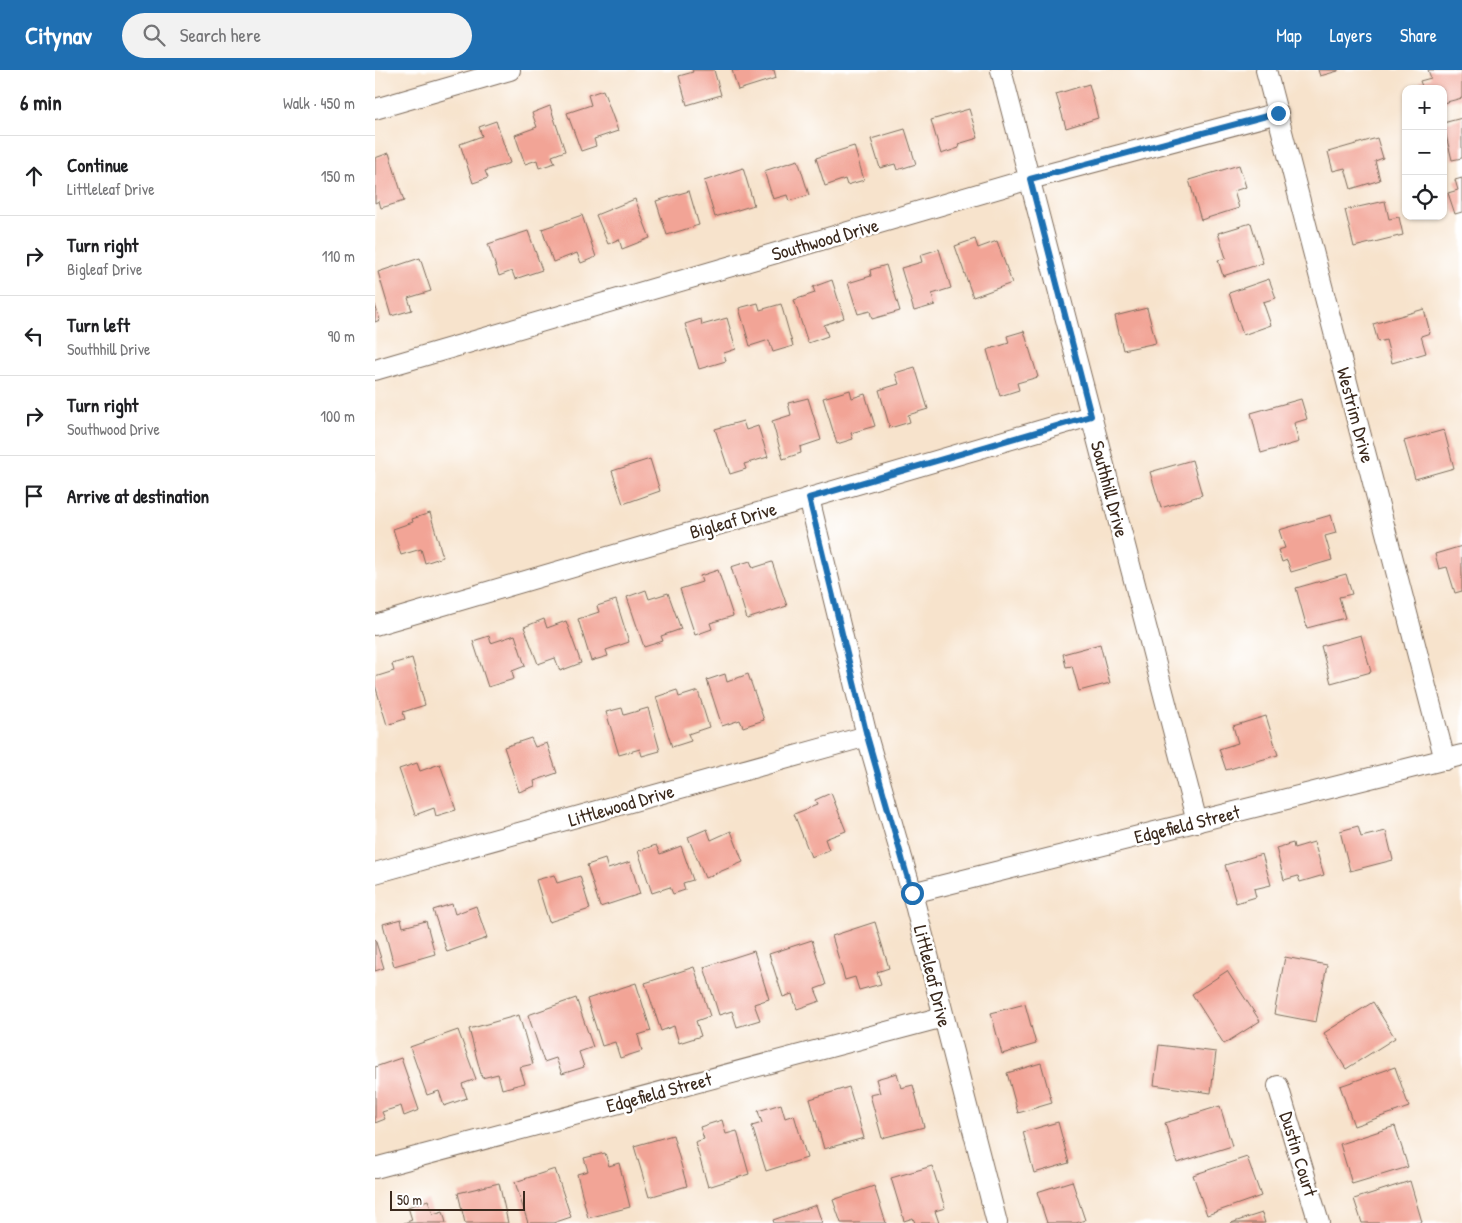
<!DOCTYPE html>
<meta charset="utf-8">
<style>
:root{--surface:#fff;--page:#f2f2f2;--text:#202124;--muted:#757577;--line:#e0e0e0;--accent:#1f6fb2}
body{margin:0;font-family:"Patrick Hand",sans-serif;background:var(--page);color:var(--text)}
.controls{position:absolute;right:15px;top:15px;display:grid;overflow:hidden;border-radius:10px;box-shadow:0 1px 4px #0004}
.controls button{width:45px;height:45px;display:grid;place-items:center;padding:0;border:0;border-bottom:1px solid var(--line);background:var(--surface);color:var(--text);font:25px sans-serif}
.scale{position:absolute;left:15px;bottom:12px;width:135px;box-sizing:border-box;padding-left:5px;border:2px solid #3b2a1e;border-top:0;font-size:14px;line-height:18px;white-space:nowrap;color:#3b2a1e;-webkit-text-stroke:4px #fff;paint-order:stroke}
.stop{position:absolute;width:15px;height:15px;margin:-11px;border:4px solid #1f6fb2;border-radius:50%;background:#fff}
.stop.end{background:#1f6fb2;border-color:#fff;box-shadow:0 1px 5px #0008}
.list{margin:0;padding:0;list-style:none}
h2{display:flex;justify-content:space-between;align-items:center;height:65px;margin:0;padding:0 20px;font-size:21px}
h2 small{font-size:16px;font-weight:400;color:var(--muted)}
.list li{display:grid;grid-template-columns:32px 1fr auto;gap:15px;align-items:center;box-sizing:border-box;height:80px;padding:0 20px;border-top:1px solid var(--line)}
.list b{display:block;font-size:19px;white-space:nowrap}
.list p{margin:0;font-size:16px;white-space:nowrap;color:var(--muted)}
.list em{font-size:16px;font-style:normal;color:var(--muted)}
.icon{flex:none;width:28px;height:28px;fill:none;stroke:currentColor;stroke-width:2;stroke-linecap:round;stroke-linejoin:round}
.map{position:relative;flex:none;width:1087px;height:1153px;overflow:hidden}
header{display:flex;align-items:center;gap:30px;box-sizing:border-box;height:70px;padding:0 25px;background:var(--accent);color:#fff}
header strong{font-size:24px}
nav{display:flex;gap:28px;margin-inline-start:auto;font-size:18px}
.search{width:350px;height:45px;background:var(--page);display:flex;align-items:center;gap:12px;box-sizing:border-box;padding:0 18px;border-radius:28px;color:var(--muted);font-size:19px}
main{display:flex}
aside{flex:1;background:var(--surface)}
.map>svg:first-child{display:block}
.building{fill:#f2a496}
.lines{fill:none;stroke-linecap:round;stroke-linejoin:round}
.minor-casing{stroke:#7d6b5b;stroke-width:22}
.minor{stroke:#fff;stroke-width:20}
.route{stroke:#1f6fb2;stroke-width:6}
.labels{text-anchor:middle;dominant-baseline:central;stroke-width:5;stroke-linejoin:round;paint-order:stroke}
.street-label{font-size:19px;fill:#3b2a1e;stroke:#fff}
</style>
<header>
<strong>Citynav</strong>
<div class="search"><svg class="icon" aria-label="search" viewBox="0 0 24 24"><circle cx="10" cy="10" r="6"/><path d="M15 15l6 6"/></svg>Search here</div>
<nav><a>Map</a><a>Layers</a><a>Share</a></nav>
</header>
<main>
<aside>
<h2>6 min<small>Walk · 450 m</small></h2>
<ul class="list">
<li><svg class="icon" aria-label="ahead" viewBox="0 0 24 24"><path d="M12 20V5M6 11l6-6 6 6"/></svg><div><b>Continue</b><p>Littleleaf Drive</p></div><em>150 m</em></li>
<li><svg class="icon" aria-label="right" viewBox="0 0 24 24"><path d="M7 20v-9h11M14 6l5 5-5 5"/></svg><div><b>Turn right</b><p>Bigleaf Drive</p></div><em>110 m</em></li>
<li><svg class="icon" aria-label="left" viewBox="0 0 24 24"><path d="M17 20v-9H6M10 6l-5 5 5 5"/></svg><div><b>Turn left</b><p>Southhill Drive</p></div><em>90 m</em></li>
<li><svg class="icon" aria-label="right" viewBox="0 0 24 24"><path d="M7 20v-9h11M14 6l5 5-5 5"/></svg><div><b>Turn right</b><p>Southwood Drive</p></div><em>100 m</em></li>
<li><svg class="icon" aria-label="arrive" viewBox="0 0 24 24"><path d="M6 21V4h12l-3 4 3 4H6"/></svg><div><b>Arrive at destination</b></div></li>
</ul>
</aside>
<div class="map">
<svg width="1087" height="1153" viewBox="0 0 1087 1153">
<rect width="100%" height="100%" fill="#fff"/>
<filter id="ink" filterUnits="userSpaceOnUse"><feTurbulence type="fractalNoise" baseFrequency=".02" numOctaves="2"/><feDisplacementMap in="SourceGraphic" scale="10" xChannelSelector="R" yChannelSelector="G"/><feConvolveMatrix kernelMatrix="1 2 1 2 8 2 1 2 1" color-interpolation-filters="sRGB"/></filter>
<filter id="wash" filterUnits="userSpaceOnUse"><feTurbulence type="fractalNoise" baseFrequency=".0096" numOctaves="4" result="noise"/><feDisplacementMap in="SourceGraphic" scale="20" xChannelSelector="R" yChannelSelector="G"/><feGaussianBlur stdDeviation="1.12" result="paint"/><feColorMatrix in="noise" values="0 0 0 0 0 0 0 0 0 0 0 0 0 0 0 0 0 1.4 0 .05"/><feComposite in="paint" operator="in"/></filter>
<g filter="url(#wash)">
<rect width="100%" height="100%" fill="#f7e3cc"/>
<g id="blocks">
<g class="building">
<polygon points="317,0 339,0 346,25 312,35 304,6 318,2"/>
<polygon points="357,0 399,0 401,8 363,20"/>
<polygon points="943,0 963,0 963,1 945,6"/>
<polygon points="1053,0 1087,0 1087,28 1068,33 1068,19 1048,19 1045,11 1056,8"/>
<polygon points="714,14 723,48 691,58 681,24"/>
<polygon points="228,20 243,61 219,69 221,76 206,81 192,43 216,35 213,25"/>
<polygon points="175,36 190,81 177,86 180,93 164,98 162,90 150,94 140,65 162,57 157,43"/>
<polygon points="594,39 603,68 583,74 584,78 566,84 556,50"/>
<polygon points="1087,48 1087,88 1077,90 1068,53"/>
<polygon points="121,51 135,93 110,101 113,108 98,113 85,74 107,66 104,57"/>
<polygon points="530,59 541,94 522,100 520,94 505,98 496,69"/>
<polygon points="1002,68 1008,88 1000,91 1005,110 976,119 970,98 958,101 953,82"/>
<polygon points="479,76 489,110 472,115 470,109 450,116 441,88"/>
<polygon points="14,83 29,131 6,138 4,131 0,133 0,88"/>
<polygon points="423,90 434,125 414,131 412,125 398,129 389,101"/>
<polygon points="864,95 871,117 859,121 864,138 826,150 814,110"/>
<polygon points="368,98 379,135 340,147 329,111"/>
<polygon points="1087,108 1087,142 1080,144 1073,123 1083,120 1080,110"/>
<polygon points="314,121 324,155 292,165 281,131"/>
<polygon points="260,129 275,168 247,179 244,169 233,174 221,145"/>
<polygon points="1010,131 1014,149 1024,147 1028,165 979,177 970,140"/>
<polygon points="207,145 221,187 206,193 202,183 178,192 167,159"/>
<polygon points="876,153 888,193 848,206 843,190 851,188 843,163"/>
<polygon points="153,161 167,200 140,209 137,201 124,206 113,174"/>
<polygon points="600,169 603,178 622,171 637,213 598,227 580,176"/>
<polygon points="564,179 576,218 557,224 560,235 539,241 526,198 547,192 545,185"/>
<polygon points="45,188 56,221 33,228 37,240 16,246 3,202"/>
<polygon points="511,195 525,241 497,249 495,241 483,244 473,213 496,206 495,200"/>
<polygon points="894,209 901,228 888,232 896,255 868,265 854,223"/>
<polygon points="457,210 469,248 449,255 453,266 433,273 419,230 440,223 438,217"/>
<polygon points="383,233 385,240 406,234 418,276 398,282 394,270 375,276 364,238"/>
<polygon points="0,235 5,250 0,252"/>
<polygon points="772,238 781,273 748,280 740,246"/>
<polygon points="1049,239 1055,263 1046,266 1051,283 1017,293 1011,270 1003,272 998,254"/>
<polygon points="352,248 361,279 349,283 351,291 324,299 310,254 326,249 327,255"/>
<polygon points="649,261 663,307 642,313 644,320 625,326 612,280 634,273 632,266"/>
<polygon points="540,297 553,339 533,345 535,352 515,358 504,320 524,314 520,303"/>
<polygon points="475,320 477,328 490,324 500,356 476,363 478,369 462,374 448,328"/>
<polygon points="433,328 446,370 425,377 426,383 408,389 397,351 416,345 413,333"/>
<polygon points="926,329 932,349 919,353 924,372 886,383 876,343"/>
<polygon points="368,351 371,360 383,356 393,387 369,394 371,399 355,404 340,359"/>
<polygon points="1069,360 1079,398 1040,409 1029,371"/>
<polygon points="275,389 285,421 248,434 237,401"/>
<polygon points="817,390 827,425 786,438 775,402"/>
<polygon points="55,443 68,487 50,493 46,479 26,485 18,459 38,452 37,449"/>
<polygon points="956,445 961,463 950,466 957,490 916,502 912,490 907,492 903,480 910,478 904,460"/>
<polygon points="1087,476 1087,521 1080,523 1072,497 1064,499 1060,484"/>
<polygon points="375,491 378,498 397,492 412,536 372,549 356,497"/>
<polygon points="343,500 358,546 335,553 337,559 320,565 305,519 327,512 325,506"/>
<polygon points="971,504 977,524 964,527 970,548 932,558 921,518"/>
<polygon points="271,520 274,529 293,523 306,559 286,566 288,571 269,577 252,527"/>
<polygon points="241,530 254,572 231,580 233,586 216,591 203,549 224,542 222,536"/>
<polygon points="169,549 172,558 191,551 206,593 185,601 180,588 163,594 149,557"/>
<polygon points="140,565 150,596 137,601 139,609 113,617 98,571 114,566 116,573"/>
<polygon points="986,565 996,602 956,613 946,576"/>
<polygon points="725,574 735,613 704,621 697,596 691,597 688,584"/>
<polygon points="37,588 50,635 28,642 30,649 12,655 0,615 0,607 19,601 17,594"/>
<polygon points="350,604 352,612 373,604 389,650 368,657 365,650 347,656 332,610"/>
<polygon points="302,620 304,627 323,621 334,657 313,664 316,671 297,677 281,627"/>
<polygon points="247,638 249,645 273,638 285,681 267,686 265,679 244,685 231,642"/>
<polygon points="891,646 903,685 851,700 844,679 863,673 858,656"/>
<polygon points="156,668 160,677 172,673 182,703 159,711 160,716 144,722 129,677"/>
<polygon points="42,693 45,701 65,694 81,740 61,746 59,738 40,745 24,699"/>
<polygon points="456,723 471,761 450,769 454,780 436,787 419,744 442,735 440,730"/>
<polygon points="983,756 986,767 1011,761 1018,790 975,801 965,761"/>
<polygon points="332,759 336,770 356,761 368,792 330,808 313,767"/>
<polygon points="939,772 949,805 925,812 923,806 909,810 901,778 918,773 919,778"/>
<polygon points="281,775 285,784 306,776 318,810 308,813 310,820 298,824 295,817 277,823 263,781"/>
<polygon points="887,784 896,815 879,819 881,827 861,833 850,795"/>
<polygon points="230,789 233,799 255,792 265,824 225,837 212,795"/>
<polygon points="179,805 182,813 205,806 215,839 174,852 161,810"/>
<polygon points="77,834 80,844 101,836 112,868 72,882 58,840"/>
<polygon points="26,849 28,857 51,851 60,884 19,896 8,854"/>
<polygon points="500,852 514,898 502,902 506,914 484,920 480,907 470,910 457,866"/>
<polygon points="0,869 9,898 0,901"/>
<polygon points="437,870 451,915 440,919 445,931 422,939 417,924 408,927 394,884"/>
<polygon points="379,881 394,929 379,934 385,950 362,957 357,941 344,945 329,897"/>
<polygon points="910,887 952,895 941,952 899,944"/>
<polygon points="319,897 335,946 321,951 326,966 304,973 299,956 286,961 270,913"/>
<polygon points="852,901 885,951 849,974 817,924"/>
<polygon points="261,913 276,961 263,965 267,981 245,988 240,972 227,976 212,929"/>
<polygon points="201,928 218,977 204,982 209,997 187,1004 181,988 169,992 153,945"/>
<polygon points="998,932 1020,968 971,999 949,963"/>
<polygon points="650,934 661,974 627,984 616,943"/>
<polygon points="144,945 158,994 145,997 150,1013 127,1019 123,1004 107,1008 94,959"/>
<polygon points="83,960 101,1009 87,1014 92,1028 69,1036 64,1021 52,1025 35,977"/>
<polygon points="784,975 841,982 836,1023 779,1015"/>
<polygon points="26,988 44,1040 29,1046 26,1036 7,1042 10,1049 0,1053 0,997"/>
<polygon points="666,993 677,1033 643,1043 632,1003"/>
<polygon points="1020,997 1034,1037 979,1056 965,1016"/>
<polygon points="522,1003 526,1018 538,1015 549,1057 507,1068 495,1025 505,1023 501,1009"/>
<polygon points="474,1017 489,1068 449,1079 435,1029"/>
<polygon points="406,1034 410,1048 419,1045 432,1088 391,1101 377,1056 387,1053 383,1041"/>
<polygon points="845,1036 857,1076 802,1093 790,1053"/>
<polygon points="347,1050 351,1064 362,1061 374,1104 333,1117 320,1072 329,1069 325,1057"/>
<polygon points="683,1052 694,1093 659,1103 648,1062"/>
<polygon points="1020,1056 1033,1097 977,1114 965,1074"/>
<polygon points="298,1065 312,1116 274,1127 259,1076"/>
<polygon points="230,1083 234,1096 244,1093 255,1137 213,1148 202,1104 213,1101 209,1088"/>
<polygon points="872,1087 886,1126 832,1145 818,1105"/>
<polygon points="557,1096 570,1138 560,1141 564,1153 540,1153 538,1148 529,1151 516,1108"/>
<polygon points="180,1099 196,1147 178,1153 153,1153 140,1112"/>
<polygon points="697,1111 710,1150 701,1153 672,1153 662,1122"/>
<polygon points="1035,1111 1047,1152 1043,1153 987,1153 979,1129"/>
<polygon points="124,1113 133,1153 90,1153 83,1123"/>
<polygon points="499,1116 511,1153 466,1153 458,1130"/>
<polygon points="53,1130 58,1144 68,1141 71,1153 29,1153 37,1150 33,1137"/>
<polygon points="441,1135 447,1153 399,1153 398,1150"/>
<polygon points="887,1143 890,1153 856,1153"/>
</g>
</g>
</g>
<g filter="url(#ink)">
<use href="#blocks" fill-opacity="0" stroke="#7d6b5b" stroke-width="1"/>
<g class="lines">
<g class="minor-casing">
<g id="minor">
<polyline points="626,0 822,752"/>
<polyline points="891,0 1070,690"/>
<polyline points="0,39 135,0"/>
<polyline points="0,300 655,109 903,43"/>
<polyline points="434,428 492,666 537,823 622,1153"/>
<polyline points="0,555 715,346"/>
<polyline points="0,803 492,666"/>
<polyline points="537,823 1087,685"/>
<polyline points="903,1016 944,1153"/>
<polyline points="0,1098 568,947"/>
</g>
</g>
<use href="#minor" class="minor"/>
</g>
</g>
<g class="lines" filter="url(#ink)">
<polyline class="route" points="537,823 492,666 434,428 716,346 655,109 903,43"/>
</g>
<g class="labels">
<g class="street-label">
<text transform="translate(450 169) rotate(-16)">Southwood Drive</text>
<text transform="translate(981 345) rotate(75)">Westrim Drive</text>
<text transform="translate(735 419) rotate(75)">Southhill Drive</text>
<text transform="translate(358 450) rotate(-16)">Bigleaf Drive</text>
<text transform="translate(246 735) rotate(-16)">Littlewood Drive</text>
<text transform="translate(812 754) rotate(-14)">Edgefield Street</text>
<text transform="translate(558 906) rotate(76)">Littleleaf Drive</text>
<text transform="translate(284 1022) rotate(-15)">Edgefield Street</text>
<text transform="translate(924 1084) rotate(73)">Dustin Court</text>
</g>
</g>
</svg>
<div class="controls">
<button>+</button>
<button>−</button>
<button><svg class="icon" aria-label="locate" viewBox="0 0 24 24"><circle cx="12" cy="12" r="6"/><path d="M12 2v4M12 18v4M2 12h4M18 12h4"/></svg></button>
</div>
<div class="scale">50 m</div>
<div class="stop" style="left:537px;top:823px"></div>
<div class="stop end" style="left:903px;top:43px"></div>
</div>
</main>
